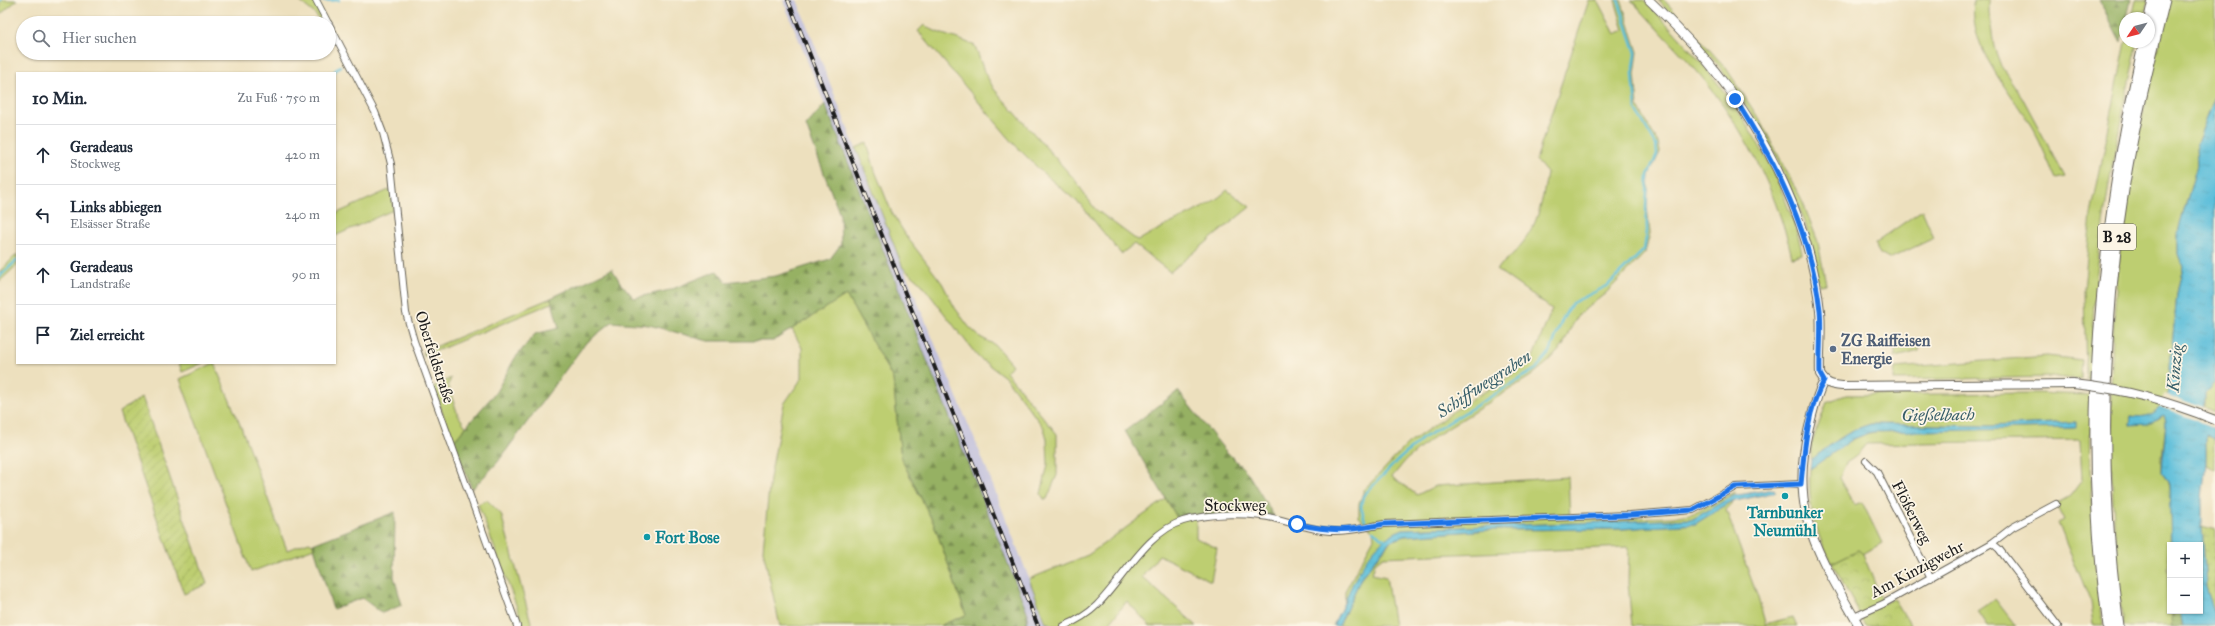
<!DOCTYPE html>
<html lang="de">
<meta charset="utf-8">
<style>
:root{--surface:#fff;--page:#f2f2f3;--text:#1f2937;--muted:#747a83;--line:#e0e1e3}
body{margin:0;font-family:"IM FELL Great Primer",serif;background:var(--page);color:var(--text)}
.controls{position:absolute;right:12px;bottom:12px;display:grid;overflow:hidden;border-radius:0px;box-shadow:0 1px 3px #0004}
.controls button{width:36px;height:36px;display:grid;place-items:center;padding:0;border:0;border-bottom:1px solid var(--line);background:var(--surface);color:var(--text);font:20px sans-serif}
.compass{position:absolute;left:2119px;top:12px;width:36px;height:36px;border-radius:50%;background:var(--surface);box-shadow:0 1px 3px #0004;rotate:235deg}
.stop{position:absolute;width:12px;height:12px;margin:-9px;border:3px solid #1a73e8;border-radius:50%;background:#fff}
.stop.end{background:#1a73e8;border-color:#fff;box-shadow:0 1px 4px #0008}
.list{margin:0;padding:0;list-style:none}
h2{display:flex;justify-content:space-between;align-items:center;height:52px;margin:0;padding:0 16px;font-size:17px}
h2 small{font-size:13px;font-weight:400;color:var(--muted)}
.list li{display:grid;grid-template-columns:26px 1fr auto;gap:12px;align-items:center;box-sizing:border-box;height:60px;padding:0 16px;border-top:1px solid var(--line)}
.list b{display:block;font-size:15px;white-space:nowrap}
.list p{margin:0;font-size:13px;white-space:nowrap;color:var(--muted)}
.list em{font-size:13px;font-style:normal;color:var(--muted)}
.icon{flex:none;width:22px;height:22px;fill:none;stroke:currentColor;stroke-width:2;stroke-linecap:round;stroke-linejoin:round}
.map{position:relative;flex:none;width:2215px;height:626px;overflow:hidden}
.search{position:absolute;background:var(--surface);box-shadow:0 1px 3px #0004;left:16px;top:16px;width:320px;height:44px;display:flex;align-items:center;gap:10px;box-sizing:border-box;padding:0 14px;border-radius:22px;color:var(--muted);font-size:15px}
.panel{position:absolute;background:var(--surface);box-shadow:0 1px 3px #0004;left:16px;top:72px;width:320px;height:292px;border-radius:0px}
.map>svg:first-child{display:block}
.railway{fill:#c2c1dc}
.grass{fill:#bdce71;stroke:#6c7546}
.forest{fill:url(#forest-firs);stroke:#596640}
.wetland{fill:url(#wetland-marsh);stroke:#6c7546}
.park{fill:url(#park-crowns);stroke:#6c7546}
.garden{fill:url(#garden-furrows);stroke:#6c7546}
.water{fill:url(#water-ripples);stroke:#3c6d7b}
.pier{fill:#ede0be}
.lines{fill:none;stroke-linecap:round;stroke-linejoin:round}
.stream{stroke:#5cbeda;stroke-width:2.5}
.minor-casing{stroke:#656155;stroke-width:8}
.tertiary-casing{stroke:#656155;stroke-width:10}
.trunk-casing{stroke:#656155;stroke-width:13}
.minor{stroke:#fff;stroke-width:6}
.tertiary{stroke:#fff;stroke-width:8}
.trunk{stroke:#fff;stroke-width:11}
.rail-casing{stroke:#1c1c1c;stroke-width:4}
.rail{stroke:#fcf5e5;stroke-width:2.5;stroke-dasharray:8;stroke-linecap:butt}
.tertiary-bridge-casing{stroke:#656155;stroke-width:10;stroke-linecap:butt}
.tertiary-bridge{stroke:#fff;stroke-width:8}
.route{stroke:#1a73e8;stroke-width:5}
.service-dot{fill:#5c6f8a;stroke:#fcf5e5;stroke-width:1.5}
.culture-dot{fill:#0f9aa8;stroke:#fcf5e5;stroke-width:1.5}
.labels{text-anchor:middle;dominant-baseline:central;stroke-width:3.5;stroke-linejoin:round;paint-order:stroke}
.shield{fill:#fcf5e5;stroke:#5f5d58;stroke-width:1}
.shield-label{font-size:15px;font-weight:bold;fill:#1c1c1c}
.service-label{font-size:16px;font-weight:bold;fill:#4e5e75;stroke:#fcf5e5;text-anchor:start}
.street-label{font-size:16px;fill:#1c1c1c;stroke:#fcf5e5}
.culture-label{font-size:16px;font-weight:bold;fill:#0d838f;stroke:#fcf5e5}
.water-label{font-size:17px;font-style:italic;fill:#365d68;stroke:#fcf5e5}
</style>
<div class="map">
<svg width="2215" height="626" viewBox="0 0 2215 626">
<defs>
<pattern id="forest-firs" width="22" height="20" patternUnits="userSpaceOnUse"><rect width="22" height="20" fill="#96b163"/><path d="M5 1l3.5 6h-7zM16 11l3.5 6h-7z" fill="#7a8f51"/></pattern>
<pattern id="wetland-marsh" width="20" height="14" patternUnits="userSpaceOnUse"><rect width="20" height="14" fill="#bdce71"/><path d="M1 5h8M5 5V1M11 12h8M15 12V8" fill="none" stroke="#a2b061"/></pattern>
<pattern id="park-crowns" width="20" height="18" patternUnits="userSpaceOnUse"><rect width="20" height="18" fill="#bdce71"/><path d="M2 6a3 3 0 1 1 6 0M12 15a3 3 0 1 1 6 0" fill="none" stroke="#a2b061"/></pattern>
<pattern id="garden-furrows" width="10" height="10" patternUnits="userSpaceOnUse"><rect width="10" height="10" fill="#bdce71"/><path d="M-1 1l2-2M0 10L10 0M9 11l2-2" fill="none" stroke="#a2b061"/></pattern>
<pattern id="water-ripples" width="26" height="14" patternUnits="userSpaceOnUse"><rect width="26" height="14" fill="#5cbeda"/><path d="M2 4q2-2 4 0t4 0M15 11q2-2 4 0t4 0" fill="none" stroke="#4fa3ba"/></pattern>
</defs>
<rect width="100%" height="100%" fill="#fcf5e5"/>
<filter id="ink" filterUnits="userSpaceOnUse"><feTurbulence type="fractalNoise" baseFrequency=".025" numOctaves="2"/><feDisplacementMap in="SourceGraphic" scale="8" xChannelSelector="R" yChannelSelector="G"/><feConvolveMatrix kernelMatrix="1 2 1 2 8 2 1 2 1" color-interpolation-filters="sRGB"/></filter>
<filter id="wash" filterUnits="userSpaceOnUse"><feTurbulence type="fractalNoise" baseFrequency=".012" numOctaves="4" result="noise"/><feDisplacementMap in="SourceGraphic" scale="16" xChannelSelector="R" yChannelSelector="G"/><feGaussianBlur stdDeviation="0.9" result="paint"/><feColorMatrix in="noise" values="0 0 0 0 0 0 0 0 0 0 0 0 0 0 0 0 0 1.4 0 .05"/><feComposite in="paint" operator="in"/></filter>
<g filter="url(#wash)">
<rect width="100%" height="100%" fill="#ede0be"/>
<polygon class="railway" points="783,0 797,0 894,245 981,455 1046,622 1050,623 1052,626 1026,625 1028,614"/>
<g class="grass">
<polygon points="0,0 17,0 0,15"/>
<polygon points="298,0 313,0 325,23 322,23 315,14"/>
<path d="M1589 0H1597L1615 34 1624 30 1615 0H1621L1638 52 1635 74 1638 107 1658 143 1660 152 1649 175 1647 207 1650 233 1645 253 1606 293 1579 314 1569 331 1563 346 1548 362 1531 376 1434 437 1406 460 1392 477 1417 495 1435 486 1568 477 1570 519 1673 517 1695 513 1734 492 1735 495 1693 519 1403 529C1373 540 1357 575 1345 602V591L1374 538 1373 531 1359 517V504L1364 490 1407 445 1452 412 1521 369 1533 357 1552 309 1496 269C1533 239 1540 219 1547 173L1536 160Z"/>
<path d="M1631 0H1644C1704 62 1752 118 1785 199 1792 218 1799 235 1802 254L1792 257C1775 185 1739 118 1689 62 1670 41 1650 21 1631 0Z"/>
<polygon points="1658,0 1664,0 1726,68 1761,122 1803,203 1818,242 1826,284 1819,285 1805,221 1776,156 1747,107 1718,65"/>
<path d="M1974 0H1989V13L1994 47 2001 66 2022 97 2065 177 2056 179C2048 162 2042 145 2033 129 2010 90 1968 49 1974 0Z"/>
<polygon points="2136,0 2148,0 2144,18 2132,18"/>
<path d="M2169 0H2215V96L2196 146 2197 165 2178 232V254L2183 267 2177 294 2167 398C2156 412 2149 419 2131 416L2130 425 2158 419 2164 415 2166 421C2165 437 2161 454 2162 470 2162 475 2167 479 2168 484 2172 495 2171 559 2167 568L2172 626H2123C2111 518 2107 411 2115 303 2122 200 2145 100 2169 0Z"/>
<path d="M924 25C940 36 958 37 975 46L984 71 994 89 1075 180 1095 209 1138 241C1160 226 1211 208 1227 190L1250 207 1170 272 1134 244 1121 254 1081 205 1043 173 1016 146 918 31Z"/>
<path d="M2126 42H2138C2118 128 2101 216 2094 304 2092 329 2092 355 2090 380L2086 379 2084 289 2091 215Z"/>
<polygon points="867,143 875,171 892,213 907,237 942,283 955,308 969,327 980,337 995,345 1012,365 1006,372 1057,434 1057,475 1047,499 1044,499 1041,494 1048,464 1047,439 1044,428 1005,377 978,357 920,282 903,268 856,148"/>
<polygon points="391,189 393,210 335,236 335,214"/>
<polygon points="1922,210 1934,238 1889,259 1880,254 1874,244"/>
<polygon points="17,254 17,265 0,281 0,271"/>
<polygon points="846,295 893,379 901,458 934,524 966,615 939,626 780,626 763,550 770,478 784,404 802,378 802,348 792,329"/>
<polygon points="551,298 552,303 424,356 423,352"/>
<polygon points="1919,339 1919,351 1895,357 1895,341"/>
<polygon points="2047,356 2082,360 2081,379 2052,377 1894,380 1895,368"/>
<polygon points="179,363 203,363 182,372"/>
<polygon points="214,363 241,427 287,550 309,542 313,544 314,548 251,572 180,379"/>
<polygon points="451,378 448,386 458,415 466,427 453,442 433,387"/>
<polygon points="2215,382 2215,413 2205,408 2205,393"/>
<path d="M2036 393 2090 395C2090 472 2093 549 2103 626H2094L2091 602 2058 523 2064 520 2056 504 2070 496 2082 480 2080 440 1866 444 1855 457 1846 463 1839 478 1854 505 1862 502 1882 543 1863 554 1858 550 1832 563C1814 529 1808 509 1810 469 1832 453 1853 434 1881 431L2075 428 2076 422 1990 426 1871 424C1848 430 1829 446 1811 460V445L1827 402 1846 395Z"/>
<polygon points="2206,435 2215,439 2215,469 2206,465"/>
<polygon points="1166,499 1178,519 1196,516 1196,538 1217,548 1211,581 1159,555 1142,577 1197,626 1150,626 1127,601 1107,626 1052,626 1050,623 1046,623 1029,579 1088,555"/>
<polygon points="487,500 501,514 532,626 524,626 478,504"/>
<polygon points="1736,500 1726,510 1758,598 1766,626 1632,626 1628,583 1629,547 1383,557 1375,563 1372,574 1386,577 1394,626 1339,626 1362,576 1391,541 1404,536 1489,530 1622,529 1695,524 1722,507"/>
<polygon points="1995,599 2016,626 1987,626 1977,611"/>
</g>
<g class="forest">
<polygon points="2099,0 2131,0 2127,18 2125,18 2121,42"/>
<polygon points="825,104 1028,614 1026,626 939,626 966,615 934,524 901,458 893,379 846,295 773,341 708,341 649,325 612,322 584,345 497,463 472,489 453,442 496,392 515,358 535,334 559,328 551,298 612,269 620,282 634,298 670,290 717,271 726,282 776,276 830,259 841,244 840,215 806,126"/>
<polygon points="1178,391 1223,448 1247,472 1274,516 1248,514 1178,519 1125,431"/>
<polygon points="395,512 394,577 402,605 382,613 362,598 333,609 313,544"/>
<polygon points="2170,611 2180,611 2183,626 2172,626"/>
</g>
<polygon class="wetland" points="2202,527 2215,531 2215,615 2206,587"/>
<polygon class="park" points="1858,550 1863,554 1883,604 1894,598 1911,626 1866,626 1832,563"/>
<g class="garden">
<polygon points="142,397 207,584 184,594 119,412"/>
<polygon points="1793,617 1797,626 1766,626 1765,624"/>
</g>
<g class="water">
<path d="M2215 96V382L2205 393 2204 423 2215 428V439L2206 435V462L2202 498V527L2206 587 2215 615V626H2183L2180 611H2200V545H2171L2169 484 2162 472 2166 421 2164 415 2146 424 2130 425 2131 416C2149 419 2156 412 2167 398L2177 294 2183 267 2178 254V232L2197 165 2196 146Z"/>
<path d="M2076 422V428L1872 432 1853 439 1810 469 1811 460C1829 446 1848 430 1871 424L1990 426Z"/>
<path d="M1774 489 1776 492 1731 502 1695 524 1622 529 1489 530 1404 536 1390 541 1362 576 1339 626H1333C1350 593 1364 543 1403 529L1693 519 1732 496Z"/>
</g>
<polygon class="pier" points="2165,394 2207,409 2206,422 2215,428 2159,406"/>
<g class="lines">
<g class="stream">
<polyline points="0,1 1,0"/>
<polyline points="318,1 339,0"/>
<polyline points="333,73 340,66"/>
<polyline points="0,276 17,260"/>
<polyline points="1365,521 1361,507 1363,496 1397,461 1423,438 1536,369 1550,352 1562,320 1572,303 1607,286 1644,250 1647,231 1646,207 1648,175 1657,155 1656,145 1636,110 1633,74 1636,53 1618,0"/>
<polyline points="1373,531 1387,541"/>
</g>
</g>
</g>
<g filter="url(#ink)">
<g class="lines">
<g class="minor-casing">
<g id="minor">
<polyline points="316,0 328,23"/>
<polyline points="329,24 375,112 383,133 391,164 406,313 414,341 517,626"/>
<polyline points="1866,461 1877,472 1931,578"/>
<polyline points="1992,543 2013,527 2056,504"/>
<polyline points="1854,617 1883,604 1992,543 1999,549 2058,626"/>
<path d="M1064 626C1076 621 1088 614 1097 605 1122 580 1148 531 1183 521 1211 513 1249 512 1277 519 1294 523 1312 530 1330 531 1349 532 1366 527 1384 524L1630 515 1693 510 1735 487 1801 484"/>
</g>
</g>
<g class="tertiary-casing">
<g id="tertiary">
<path d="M1649 0C1672 22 1696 46 1715 71 1768 139 1811 224 1820 311 1822 331 1819 353 1820 374 1826 384 1831 385 1842 386L2073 384"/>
<path d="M1824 381C1816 395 1813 412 1809 427 1788 514 1819 554 1859 626"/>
</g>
</g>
<g class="trunk-casing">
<g id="trunk">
<polyline points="2149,23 2154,0"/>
<path d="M2109 626C2081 429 2100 234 2145 42"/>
<path d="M2118 626C2098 479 2101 329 2124 183 2134 121 2149 61 2164 0"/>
</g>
</g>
<use href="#minor" class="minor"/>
<use href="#tertiary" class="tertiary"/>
<use href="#trunk" class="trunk"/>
<g class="rail-casing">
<polyline id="rail" points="788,0 1038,626"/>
</g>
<use href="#rail" class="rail"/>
<g class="tertiary-bridge-casing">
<path id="tertiary-bridge" d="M2073 384C2125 389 2167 401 2215 420"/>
</g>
<use href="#tertiary-bridge" class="tertiary-bridge"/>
</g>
</g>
<g class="lines" filter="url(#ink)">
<path class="route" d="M1297 524C1333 532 1348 531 1384 524L1630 515 1693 510 1735 487 1801 484C1804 453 1807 408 1824 381L1820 374C1819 353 1822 331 1820 310 1811 233 1777 164 1735 99"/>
</g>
<circle class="service-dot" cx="1833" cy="349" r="4"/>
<g class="culture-dot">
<circle cx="1785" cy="496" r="4"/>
<circle cx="647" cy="537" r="4"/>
</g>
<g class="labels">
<rect class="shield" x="2098" y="224" width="38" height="26" rx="3"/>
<g class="shield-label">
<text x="2117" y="237">B 28</text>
</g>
<g class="service-label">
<text x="1841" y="340">ZG Raiffeisen<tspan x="1841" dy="18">Energie</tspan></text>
</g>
<g class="street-label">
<text transform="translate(435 357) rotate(72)">Oberfeldstraße</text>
<text x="1235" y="505">Stockweg</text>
<text transform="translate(1912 512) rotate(63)">Flößerweg</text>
<text transform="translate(1917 569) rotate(-28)">Am Kinzigwehr</text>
</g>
<g class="culture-label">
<text x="1785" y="512">Tarnbunker<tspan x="1785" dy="18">Neumühl</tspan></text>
<text x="655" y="537" text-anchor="start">Fort Bose</text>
</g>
<g class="water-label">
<text transform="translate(2175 368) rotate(-85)">Kinzig</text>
<text transform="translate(1484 384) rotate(-33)">Schiffweggraben</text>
<text transform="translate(1938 415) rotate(-1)">Gießelbach</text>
</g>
</g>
</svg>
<div class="controls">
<button>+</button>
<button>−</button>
</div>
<svg class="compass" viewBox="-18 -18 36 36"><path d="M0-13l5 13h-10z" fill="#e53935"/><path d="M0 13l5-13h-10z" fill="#747a83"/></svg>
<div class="stop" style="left:1297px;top:524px"></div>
<div class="stop end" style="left:1735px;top:99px"></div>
<div class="search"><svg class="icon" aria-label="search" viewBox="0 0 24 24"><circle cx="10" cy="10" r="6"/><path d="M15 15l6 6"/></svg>Hier suchen</div>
<section class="panel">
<h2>10 Min.<small>Zu Fuß · 750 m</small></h2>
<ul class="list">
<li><svg class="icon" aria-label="ahead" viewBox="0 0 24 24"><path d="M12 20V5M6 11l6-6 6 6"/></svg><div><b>Geradeaus</b><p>Stockweg</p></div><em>420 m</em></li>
<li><svg class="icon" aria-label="left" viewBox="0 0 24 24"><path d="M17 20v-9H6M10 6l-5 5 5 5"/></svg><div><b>Links abbiegen</b><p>Elsässer Straße</p></div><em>240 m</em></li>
<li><svg class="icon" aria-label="ahead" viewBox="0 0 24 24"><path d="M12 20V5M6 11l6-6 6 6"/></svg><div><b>Geradeaus</b><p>Landstraße</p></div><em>90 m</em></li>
<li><svg class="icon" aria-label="arrive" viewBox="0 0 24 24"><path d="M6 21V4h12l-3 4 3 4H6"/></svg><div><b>Ziel erreicht</b></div></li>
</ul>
</section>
</div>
